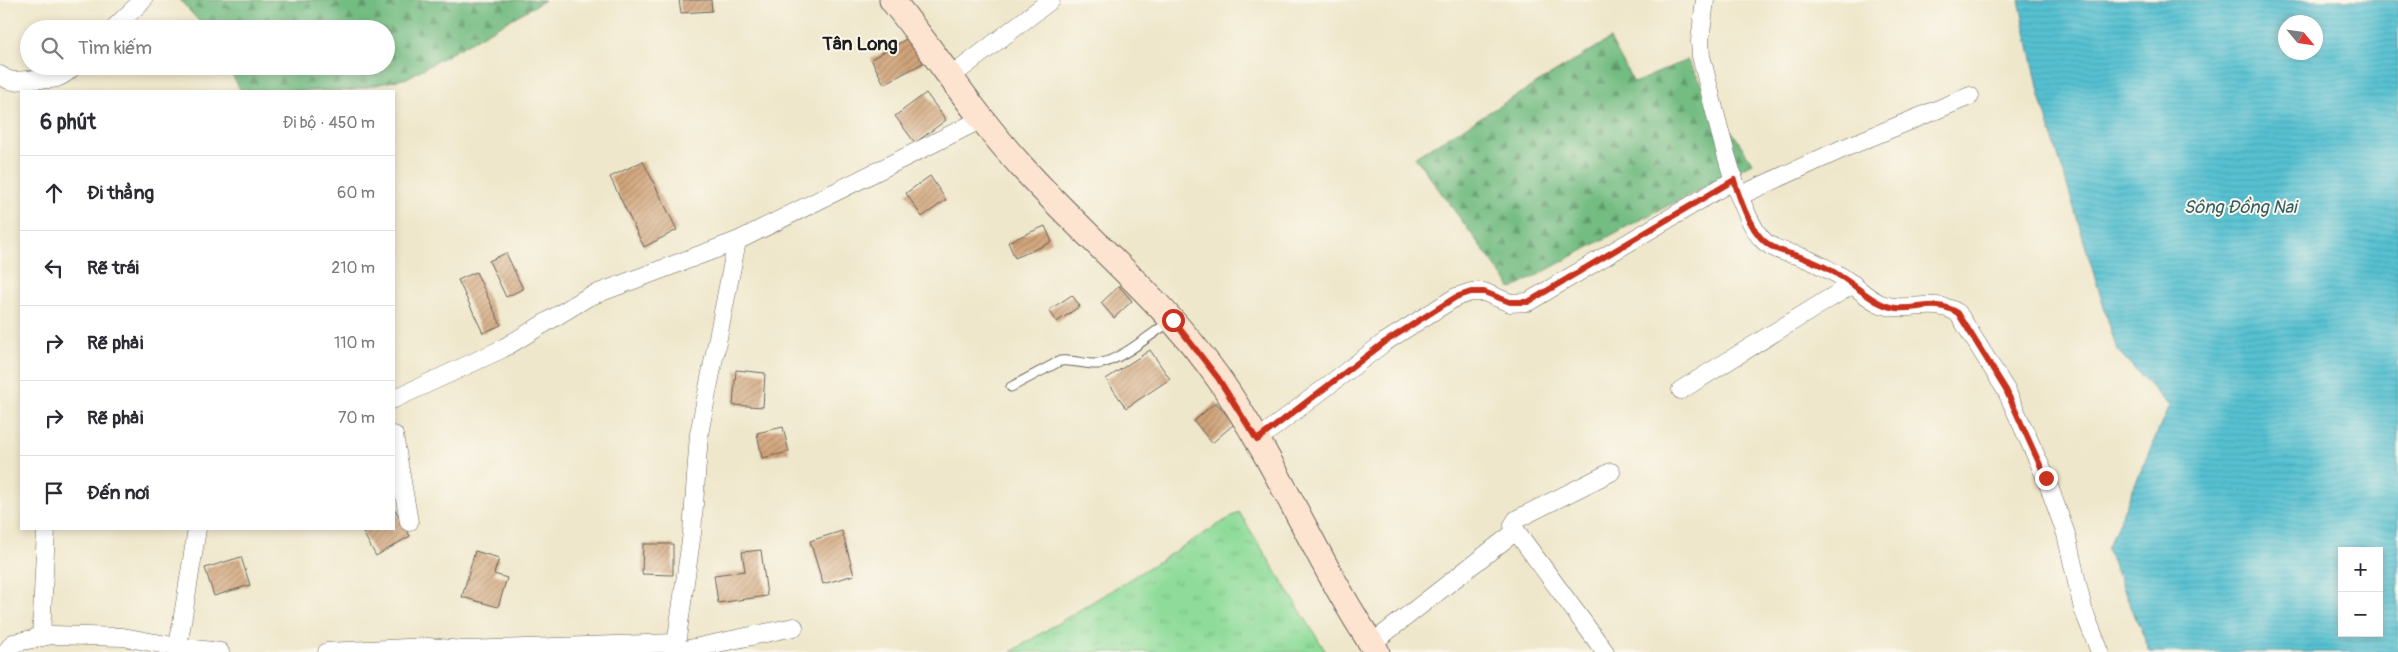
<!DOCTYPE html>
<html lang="vi">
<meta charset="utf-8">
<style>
:root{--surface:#fff;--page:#f2f2f3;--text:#2b2b33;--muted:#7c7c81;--line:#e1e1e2}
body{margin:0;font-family:Pangolin,sans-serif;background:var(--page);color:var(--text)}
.controls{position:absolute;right:15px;bottom:15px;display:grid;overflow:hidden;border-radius:0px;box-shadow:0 2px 8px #0003}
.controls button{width:45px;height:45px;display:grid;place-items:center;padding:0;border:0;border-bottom:1px solid var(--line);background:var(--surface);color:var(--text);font:25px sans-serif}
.compass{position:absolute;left:2278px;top:15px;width:45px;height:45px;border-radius:50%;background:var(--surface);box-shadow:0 2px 8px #0003;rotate:119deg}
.stop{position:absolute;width:15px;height:15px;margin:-11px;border:4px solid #c8321e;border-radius:50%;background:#fff}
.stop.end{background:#c8321e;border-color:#fff;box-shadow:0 1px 5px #0008}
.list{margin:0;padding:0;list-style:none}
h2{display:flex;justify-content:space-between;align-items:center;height:65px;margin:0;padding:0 20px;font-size:21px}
h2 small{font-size:16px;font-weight:400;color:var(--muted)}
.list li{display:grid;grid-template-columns:32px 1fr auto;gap:15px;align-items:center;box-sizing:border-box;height:75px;padding:0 20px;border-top:1px solid var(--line)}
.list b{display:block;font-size:19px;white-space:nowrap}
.list em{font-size:16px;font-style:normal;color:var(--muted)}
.icon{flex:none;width:28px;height:28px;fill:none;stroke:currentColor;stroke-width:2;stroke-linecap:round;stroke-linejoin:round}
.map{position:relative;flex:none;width:2398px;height:652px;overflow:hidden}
.search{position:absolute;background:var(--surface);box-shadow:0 2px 8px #0003;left:20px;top:20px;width:375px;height:55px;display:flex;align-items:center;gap:12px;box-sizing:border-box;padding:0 18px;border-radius:28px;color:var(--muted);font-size:19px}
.panel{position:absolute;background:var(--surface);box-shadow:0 2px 8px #0003;left:20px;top:90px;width:375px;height:440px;border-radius:0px}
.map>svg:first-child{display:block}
.grass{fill:url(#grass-tufts);stroke:#567c5b}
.forest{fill:url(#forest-firs);stroke:#486c4f}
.water{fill:url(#water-rules);stroke:#396e76;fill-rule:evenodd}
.building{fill:url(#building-hatch)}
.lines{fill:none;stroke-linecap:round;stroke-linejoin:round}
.lane-casing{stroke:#666359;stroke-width:11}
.street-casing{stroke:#666359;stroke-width:19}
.secondary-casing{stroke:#666359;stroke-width:27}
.lane{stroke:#fff;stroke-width:9}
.street{stroke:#fff;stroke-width:18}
.secondary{stroke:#fde4d1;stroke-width:25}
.route{stroke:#c8321e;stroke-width:6}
.labels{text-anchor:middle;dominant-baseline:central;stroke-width:4;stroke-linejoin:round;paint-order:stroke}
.water-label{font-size:18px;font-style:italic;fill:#335e64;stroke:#fbf7ec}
.quarter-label{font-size:19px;font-weight:bold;fill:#1c1c1c;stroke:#fbf7ec}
</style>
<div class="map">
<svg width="2398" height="652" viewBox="0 0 2398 652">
<defs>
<pattern id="grass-tufts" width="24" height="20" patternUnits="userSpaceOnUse" patternTransform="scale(1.25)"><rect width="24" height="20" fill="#8fdc9a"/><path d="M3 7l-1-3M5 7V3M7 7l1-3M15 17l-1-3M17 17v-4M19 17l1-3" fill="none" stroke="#7bbc84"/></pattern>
<pattern id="forest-firs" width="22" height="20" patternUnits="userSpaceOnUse" patternTransform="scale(1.25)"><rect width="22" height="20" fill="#73bc82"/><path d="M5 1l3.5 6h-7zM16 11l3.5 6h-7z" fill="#5e986a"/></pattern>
<pattern id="water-rules" width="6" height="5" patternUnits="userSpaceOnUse" patternTransform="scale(1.25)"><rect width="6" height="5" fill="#56c1d1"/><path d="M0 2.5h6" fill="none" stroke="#4aa5b3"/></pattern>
<pattern id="building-hatch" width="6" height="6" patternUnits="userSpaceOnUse" patternTransform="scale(1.25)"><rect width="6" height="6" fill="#d1a47a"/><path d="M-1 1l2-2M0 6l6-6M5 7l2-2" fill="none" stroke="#a98563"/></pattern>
</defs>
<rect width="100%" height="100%" fill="#fbf7ec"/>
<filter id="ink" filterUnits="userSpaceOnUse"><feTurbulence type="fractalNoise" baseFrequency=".02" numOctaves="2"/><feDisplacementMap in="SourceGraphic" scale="10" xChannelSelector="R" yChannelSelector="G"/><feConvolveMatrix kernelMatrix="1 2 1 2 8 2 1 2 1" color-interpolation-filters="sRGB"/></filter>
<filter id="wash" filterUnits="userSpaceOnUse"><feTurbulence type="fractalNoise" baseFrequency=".0096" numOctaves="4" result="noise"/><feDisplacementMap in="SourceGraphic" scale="20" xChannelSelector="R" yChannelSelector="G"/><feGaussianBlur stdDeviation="1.12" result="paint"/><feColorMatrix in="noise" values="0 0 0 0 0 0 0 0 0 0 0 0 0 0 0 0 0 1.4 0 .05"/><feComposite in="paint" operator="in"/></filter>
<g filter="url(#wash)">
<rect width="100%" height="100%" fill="#efe7cb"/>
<polygon class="grass" points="1239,512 1326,652 1011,652"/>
<g class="forest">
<polygon points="180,0 545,0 407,78 348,91 241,91 227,66 386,66 386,29 206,29"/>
<polygon points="1610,39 1634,83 1687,60 1752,163 1628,226 1512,289 1415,157"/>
</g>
<path class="water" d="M2019 0H2398V652H2150L2107 549 2169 406 2117 350 2040 96ZM2286 22H2316V52H2286ZM2342 551H2379V633H2342Z"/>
<g id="blocks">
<g class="building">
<polygon points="679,0 711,0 712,11 681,13"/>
<polygon points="910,37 923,63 884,84 871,59"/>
<polygon points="926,93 946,120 915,143 895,116"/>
<polygon points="643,161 677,230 644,247 610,177"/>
<polygon points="930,176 946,200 922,217 906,193"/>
<polygon points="1045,226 1052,242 1015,258 1008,242"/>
<polygon points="506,253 523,289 506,297 489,261"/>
<polygon points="476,272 501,325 483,333 458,280"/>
<polygon points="1119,286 1132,301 1114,318 1101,303"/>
<polygon points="1072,295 1080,306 1057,322 1049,310"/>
<polygon points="1150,350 1170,379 1126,408 1106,379"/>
<polygon points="736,370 765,373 763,407 733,405"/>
<polygon points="1216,402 1234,424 1212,443 1194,421"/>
<polygon points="783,427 789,452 762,458 757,433"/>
<polygon points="394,508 410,536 376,556 361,529 394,529"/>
<polygon points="842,531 854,575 823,584 810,541"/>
<polygon points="643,544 673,544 673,575 642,574"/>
<polygon points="761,550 767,596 718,603 714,575 745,571 742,552"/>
<polygon points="475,551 499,558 494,574 507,578 498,607 462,597"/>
<polygon points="241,557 250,585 214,596 205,568"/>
</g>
</g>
</g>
<g filter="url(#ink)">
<use href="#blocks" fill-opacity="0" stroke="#666359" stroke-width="1"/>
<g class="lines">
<g class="lane-casing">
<path id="lane" d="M1011 387 1060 361C1073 359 1085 365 1098 364 1120 361 1152 333 1171 321"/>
</g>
<g class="street-casing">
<g id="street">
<path d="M1705 0 1700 41 1701 56C1712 97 1736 217 1765 242 1777 252 1793 253 1807 259 1817 263 1827 269 1837 274 1853 282 1865 298 1881 304 1908 314 1932 297 1958 313L2006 390 2046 478 2066 534 2083 609 2100 652"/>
<polyline points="113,29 143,0"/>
<path d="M0 75C11 83 14 81 26 80 49 77 55 85 74 66"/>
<polyline points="949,78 1051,0"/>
<polyline points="1739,196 1842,149 1970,96"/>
<polyline points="1681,390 1853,284"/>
<polyline points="394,399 502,349 588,297 737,241 982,119"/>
<polyline points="394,435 409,522"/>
<polyline points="1257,440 1385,342 1456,297 1471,292 1484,292 1510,303 1528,302 1734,180"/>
<polyline points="1516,531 1605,652"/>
<polyline points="41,637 46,529"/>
<polyline points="1371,644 1516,531 1513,525 1517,519 1611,472"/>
<polyline points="178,647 220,652"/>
<polyline points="6,652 13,643 52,635 123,637 178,647 197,529"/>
<polyline points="327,652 427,647 464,650 676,643"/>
<polyline points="675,652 692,533 699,434 737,241"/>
<polyline points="675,652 794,627"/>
</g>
</g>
<g class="secondary-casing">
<path id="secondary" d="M892 0C937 55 975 116 1023 168 1087 239 1163 299 1219 379 1279 465 1318 565 1377 652"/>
</g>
<use href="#lane" class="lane"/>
<use href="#street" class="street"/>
<use href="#secondary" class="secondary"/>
</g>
</g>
<g class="lines" filter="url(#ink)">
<path class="route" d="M1173 320 1218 378 1257 440 1385 342 1456 297 1471 292H1484L1510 302H1528L1734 180C1740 200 1749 227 1764 241 1776 252 1792 253 1806 259 1817 263 1830 269 1840 276 1857 286 1875 306 1896 308 1920 310 1935 299 1958 313L2006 390 2046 478"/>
</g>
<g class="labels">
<g class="water-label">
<text x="2240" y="207">Sông Đồng Nai</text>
</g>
<g class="quarter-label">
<text x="860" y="44">Tân Long</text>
</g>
</g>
</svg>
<div class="controls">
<button>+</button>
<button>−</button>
</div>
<svg class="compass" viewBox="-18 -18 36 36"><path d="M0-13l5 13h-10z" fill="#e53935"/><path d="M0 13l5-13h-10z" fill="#7c7c81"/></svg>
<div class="stop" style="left:1173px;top:320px"></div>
<div class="stop end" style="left:2046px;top:478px"></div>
<div class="search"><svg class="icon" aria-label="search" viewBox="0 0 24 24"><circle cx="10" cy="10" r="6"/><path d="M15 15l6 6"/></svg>Tìm kiếm</div>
<section class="panel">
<h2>6 phút<small>Đi bộ · 450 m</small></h2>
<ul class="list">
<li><svg class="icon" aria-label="ahead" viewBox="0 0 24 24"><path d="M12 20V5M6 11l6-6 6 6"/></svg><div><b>Đi thẳng</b></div><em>60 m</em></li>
<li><svg class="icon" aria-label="left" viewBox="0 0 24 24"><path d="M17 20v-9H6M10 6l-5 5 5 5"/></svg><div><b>Rẽ trái</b></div><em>210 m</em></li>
<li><svg class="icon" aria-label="right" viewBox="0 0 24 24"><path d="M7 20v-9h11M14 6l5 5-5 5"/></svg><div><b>Rẽ phải</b></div><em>110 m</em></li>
<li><svg class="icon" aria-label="right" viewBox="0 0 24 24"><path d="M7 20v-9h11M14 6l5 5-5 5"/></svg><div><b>Rẽ phải</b></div><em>70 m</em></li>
<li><svg class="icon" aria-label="arrive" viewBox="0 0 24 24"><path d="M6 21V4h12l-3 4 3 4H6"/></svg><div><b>Đến nơi</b></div></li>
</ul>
</section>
</div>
